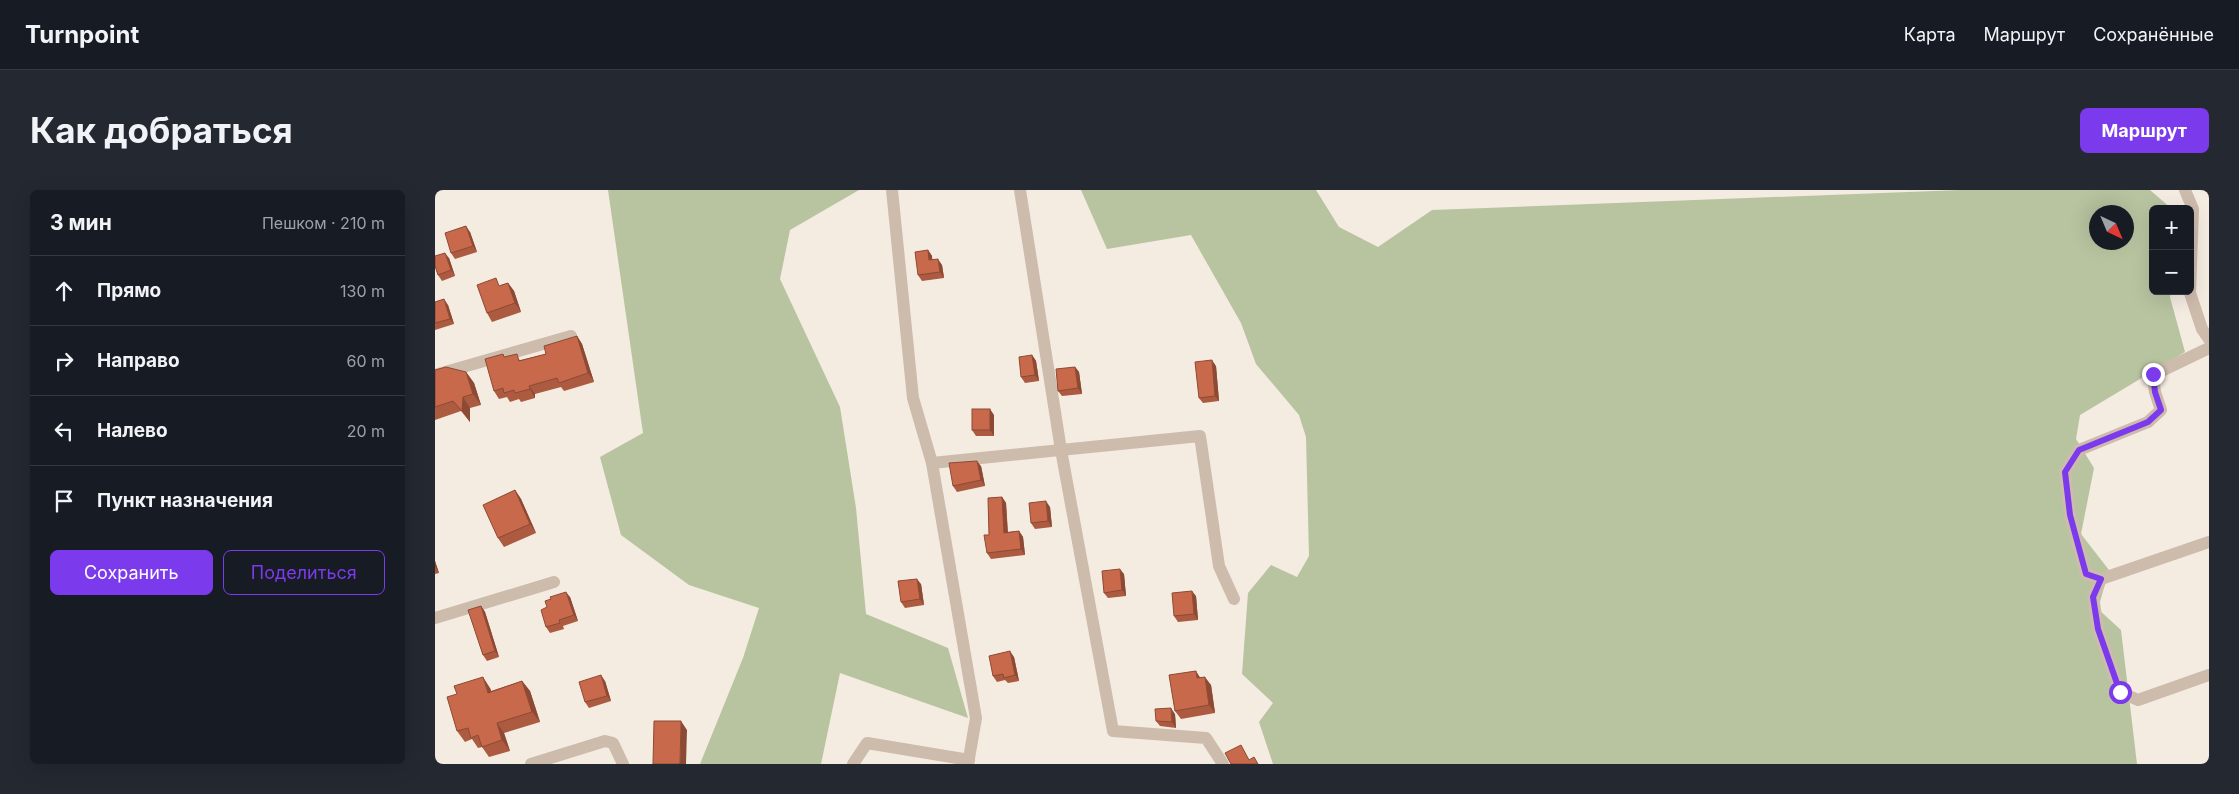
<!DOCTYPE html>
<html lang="ru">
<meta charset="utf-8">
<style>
:root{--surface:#171b24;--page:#242831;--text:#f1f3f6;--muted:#9ea1a6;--line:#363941;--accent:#7c3aed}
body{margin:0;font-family:Inter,sans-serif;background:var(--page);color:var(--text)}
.controls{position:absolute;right:15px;top:15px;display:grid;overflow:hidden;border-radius:8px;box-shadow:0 5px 20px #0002}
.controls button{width:45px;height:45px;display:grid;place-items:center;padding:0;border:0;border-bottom:1px solid var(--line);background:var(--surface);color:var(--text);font:25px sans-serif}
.compass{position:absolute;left:1654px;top:15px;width:45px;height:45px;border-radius:50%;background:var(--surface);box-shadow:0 5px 20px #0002;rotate:136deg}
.stop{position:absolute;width:15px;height:15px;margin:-11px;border:4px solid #7c3aed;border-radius:50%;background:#fff}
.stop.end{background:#7c3aed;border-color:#fff;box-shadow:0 1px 5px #0008}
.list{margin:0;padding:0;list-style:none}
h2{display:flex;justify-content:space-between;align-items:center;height:65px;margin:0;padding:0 20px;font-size:21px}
h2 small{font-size:16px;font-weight:400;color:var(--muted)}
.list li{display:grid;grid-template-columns:32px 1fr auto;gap:15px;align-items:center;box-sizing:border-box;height:70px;padding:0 20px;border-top:1px solid var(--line)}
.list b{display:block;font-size:19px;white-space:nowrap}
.list em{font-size:16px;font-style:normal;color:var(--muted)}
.actions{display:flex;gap:10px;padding:15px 20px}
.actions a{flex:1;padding:11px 0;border:1px solid var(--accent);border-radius:8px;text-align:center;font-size:18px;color:var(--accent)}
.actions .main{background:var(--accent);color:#fff}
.icon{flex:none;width:28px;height:28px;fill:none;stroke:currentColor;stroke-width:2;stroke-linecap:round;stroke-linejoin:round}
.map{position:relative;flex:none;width:1774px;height:574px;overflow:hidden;border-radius:8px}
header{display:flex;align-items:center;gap:30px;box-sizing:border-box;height:70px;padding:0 25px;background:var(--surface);border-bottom:1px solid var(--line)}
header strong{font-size:24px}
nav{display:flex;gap:28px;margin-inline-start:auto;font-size:18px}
.intro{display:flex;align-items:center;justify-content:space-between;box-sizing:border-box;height:120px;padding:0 30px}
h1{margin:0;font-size:35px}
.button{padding:12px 22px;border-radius:8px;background:var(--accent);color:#fff;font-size:18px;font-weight:700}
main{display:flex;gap:30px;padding:0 30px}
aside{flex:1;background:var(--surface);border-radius:8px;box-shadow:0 5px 20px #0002}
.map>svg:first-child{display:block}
.green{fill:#b8c4a0;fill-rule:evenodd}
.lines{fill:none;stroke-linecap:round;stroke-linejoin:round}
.minor{stroke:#cdbbac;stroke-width:12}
.wall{fill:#ac5a40}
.shaded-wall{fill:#8c4a34}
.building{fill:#c8694b;stroke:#8c4a34}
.route{stroke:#7c3aed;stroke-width:6}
</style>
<header>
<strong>Turnpoint</strong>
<nav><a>Карта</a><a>Маршрут</a><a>Сохранённые</a></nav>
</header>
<div class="intro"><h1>Как добраться</h1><a class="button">Маршрут</a></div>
<main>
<aside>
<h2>3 мин<small>Пешком · 210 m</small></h2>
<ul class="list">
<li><svg class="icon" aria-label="ahead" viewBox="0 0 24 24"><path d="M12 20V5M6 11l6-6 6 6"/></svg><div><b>Прямо</b></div><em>130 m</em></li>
<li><svg class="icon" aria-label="right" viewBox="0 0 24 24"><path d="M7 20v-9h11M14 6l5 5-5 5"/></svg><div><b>Направо</b></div><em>60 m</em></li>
<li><svg class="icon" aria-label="left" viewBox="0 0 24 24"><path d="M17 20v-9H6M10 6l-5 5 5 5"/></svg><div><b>Налево</b></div><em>20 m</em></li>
<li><svg class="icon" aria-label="arrive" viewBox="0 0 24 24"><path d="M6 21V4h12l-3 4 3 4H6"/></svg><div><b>Пункт назначения</b></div></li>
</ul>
<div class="actions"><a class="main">Сохранить</a><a>Поделиться</a></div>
</aside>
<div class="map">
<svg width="1774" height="574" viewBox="0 0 1774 574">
<rect width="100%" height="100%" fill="#f4ebe1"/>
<g class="green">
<polygon points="173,0 424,0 355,40 345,89 405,217 421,318 431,424 513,458 533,528 405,483 386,574 265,574 308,468 324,418 254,395 186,345 165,267 208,243"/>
<path d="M646 0H881L904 37 943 57 997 20 1525 0H1715L1737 19H1718V101H1736L1735 107 1750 162 1645 225 1641 249 1659 278 1646 344 1674 380 1663 419 1686 440 1702 574H838L824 532 838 513 807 484 813 403 836 375 862 387 874 366 871 247 864 225 821 174 806 133 756 45 672 59ZM1662 22H1692V52H1662Z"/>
</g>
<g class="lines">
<g class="minor">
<polyline points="457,0 478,208 497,273 541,528 533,574"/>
<polyline points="585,0 626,260 678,541 771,548 788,574"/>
<polyline points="1750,0 1758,19 1755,103 1767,139 1774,149"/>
<polyline points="0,185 136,146"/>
<polyline points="497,273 765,246 784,376 799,409"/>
<polyline points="1774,352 1666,389 1658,407 1663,439 1685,502 1703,510 1774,485"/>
<polyline points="1666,389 1651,384 1635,325 1630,282 1644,260 1713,232 1726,220 1720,202 1718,185 1774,158"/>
<polyline points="0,428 119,392"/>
<polyline points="96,574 170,551 178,553 188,574"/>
<polyline points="418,574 432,553 534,570"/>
</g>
</g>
<g class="wall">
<polygon points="35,42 42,62 20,69 16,63"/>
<polygon points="493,60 497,66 497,70 507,75 509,88 487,91 483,85"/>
<polygon points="14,68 20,86 7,91 3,85"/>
<polygon points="73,93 79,101 86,122 57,132 52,123 66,95"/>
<polygon points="0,112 13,115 19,134 0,140"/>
<polygon points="142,146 147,154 159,192 129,201 126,197 100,204 100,208 86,212 84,209 75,212 72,207 64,209 59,201 71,167 86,170 111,164"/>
<polygon points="597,165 601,171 604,191 590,193 586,187"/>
<polygon points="781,176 784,211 768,213 764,208"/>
<polygon points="640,177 644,182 647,204 627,206 623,201"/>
<polygon points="0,180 31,182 39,193 46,215 35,218 35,232 26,221 0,230"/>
<polygon points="559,225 559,246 541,246 537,240"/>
<polygon points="546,276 550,296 522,302 518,296"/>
<polygon points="80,300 86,309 101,343 69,357 63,348"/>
<polygon points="567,307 571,313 573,342 584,341 588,347 590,365 556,369 552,363 554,345"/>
<polygon points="615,317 617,337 600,339 596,333"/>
<polygon points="0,371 4,383 0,384"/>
<polygon points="689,384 691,406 673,408 669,403"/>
<polygon points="486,394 489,415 470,418 466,412"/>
<polygon points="761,406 763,430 743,432 739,426"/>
<polygon points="135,407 143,431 128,436 129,439 115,443 111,437 112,417"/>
<polygon points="46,416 50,422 64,467 52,471 48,465"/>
<polygon points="579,467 584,491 573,493 570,490 562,492 558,486"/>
<polygon points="765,487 776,495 780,523 746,529 740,521"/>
<polygon points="87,491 95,501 105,532 69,543 75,561 54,567 47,557 43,558 37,549 30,552 22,541 55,498 56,501"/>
<polygon points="170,491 176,511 154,518 150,512"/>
<polygon points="740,524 741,538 725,536 721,531"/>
</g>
<g class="shaded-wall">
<polygon points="31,36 35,42 42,62 38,56"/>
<polygon points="493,60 497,66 498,76 494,70"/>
<polygon points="10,63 14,68 20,86 16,80"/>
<polygon points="503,69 507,75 509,88 505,82"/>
<polygon points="73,93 79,101 86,122 80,113"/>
<polygon points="9,109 13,115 19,134 15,129"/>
<polygon points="142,146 147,154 159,192 153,183"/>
<polygon points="597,165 601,171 604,191 600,185"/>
<polygon points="777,170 781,176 784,211 780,206"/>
<polygon points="640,177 644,182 647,204 643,198"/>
<polygon points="31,182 39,193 46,215 38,204"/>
<polygon points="94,196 100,204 100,208 95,199"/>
<polygon points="28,207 35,218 35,232 27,221"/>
<polygon points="555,219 559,225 559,246 555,240"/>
<polygon points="542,271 546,276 550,296 546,290"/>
<polygon points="80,300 86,309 101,343 95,334"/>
<polygon points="567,307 571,313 573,349 569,343"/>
<polygon points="611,311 615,317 617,337 613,331"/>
<polygon points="584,341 588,347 590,365 586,359"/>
<polygon points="0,371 4,383 0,377"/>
<polygon points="685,379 689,384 691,406 687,400"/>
<polygon points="482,389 486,394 489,415 485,409"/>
<polygon points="757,401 761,406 763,430 759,424"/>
<polygon points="131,402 135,407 143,431 139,425"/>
<polygon points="46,416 50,422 64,467 60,461"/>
<polygon points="575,461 579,467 584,491 580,485"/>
<polygon points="761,481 766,489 762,488"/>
<polygon points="166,485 170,491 176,511 172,506"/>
<polygon points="48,487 55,498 60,513 53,503"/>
<polygon points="770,487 776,495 780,523 774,515"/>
<polygon points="87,491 95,501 105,532 97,522"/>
<polygon points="736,518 740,524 741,538 737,532"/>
<polygon points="246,531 252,540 251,574 245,574"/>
<polygon points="62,533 69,543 75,561 67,550"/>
</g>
<g class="building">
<polygon points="31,36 38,56 16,63 10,43"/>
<polygon points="493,60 494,70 503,69 505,82 483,85 480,62"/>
<polygon points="10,63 16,80 3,85 0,76 0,66"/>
<polygon points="61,88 64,96 73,93 80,113 52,123 42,95"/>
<polygon points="9,109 15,129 0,133 0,112"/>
<polygon points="142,146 153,183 124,193 122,188 94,196 95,199 80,203 79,200 69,203 68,198 59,201 50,169 68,164 69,167 82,164 84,171 111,164 109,156"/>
<polygon points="597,165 600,185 586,187 584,167"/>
<polygon points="777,170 780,206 764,208 760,172"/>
<polygon points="11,177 31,182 38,204 28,207 27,221 18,211 0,217 0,180"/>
<polygon points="640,177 643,198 623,201 621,179"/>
<rect x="537" y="219" width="18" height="21"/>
<polygon points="542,271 546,290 518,296 514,273"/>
<polygon points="80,300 95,334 63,348 48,315"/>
<polygon points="567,307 569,343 584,341 586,359 552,363 549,345 554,345 553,308"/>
<polygon points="611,311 613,331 596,333 594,313"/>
<polygon points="685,379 687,400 669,403 667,381"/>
<polygon points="482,389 485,409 466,412 463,391"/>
<polygon points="757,401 759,424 739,426 737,403"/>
<polygon points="131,402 139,425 124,430 125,433 111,437 106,420 112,417 110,411 116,409 115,407"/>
<polygon points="46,416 60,461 48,465 33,420"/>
<polygon points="575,461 580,485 569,488 568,484 558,486 554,466"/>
<polygon points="761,481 762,488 770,487 774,515 740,521 734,485"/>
<polygon points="166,485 172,506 150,512 144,492"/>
<polygon points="48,487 53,503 87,491 97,522 62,533 67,550 47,557 43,545 36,548 33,538 22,541 12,507 22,504 19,496"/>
<polygon points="736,518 737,532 721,531 720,519"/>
<polygon points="219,531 246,531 245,574 218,574"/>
<polygon points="806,555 814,570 819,567 823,574 796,574 790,563"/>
</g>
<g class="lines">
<polyline class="route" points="1685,502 1663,439 1658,407 1666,389 1651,384 1635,325 1630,282 1644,260 1713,232 1726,220 1720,202 1718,184"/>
</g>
</svg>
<div class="controls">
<button>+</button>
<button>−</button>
</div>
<svg class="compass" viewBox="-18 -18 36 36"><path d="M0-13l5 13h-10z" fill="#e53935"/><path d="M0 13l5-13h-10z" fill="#9ea1a6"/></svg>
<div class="stop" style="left:1685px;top:502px"></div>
<div class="stop end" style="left:1718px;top:184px"></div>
</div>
</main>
